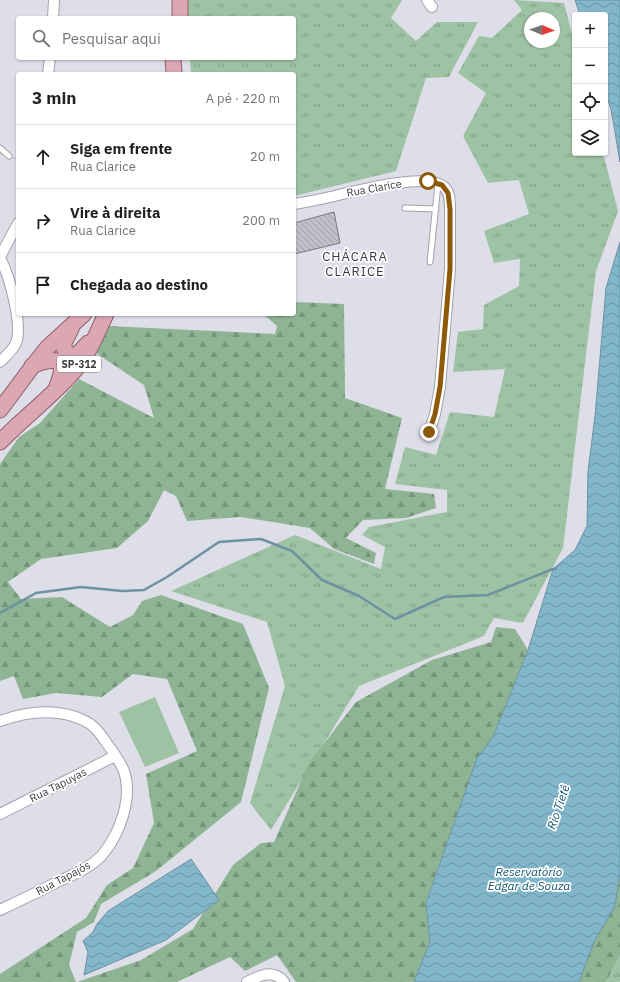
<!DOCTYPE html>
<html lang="pt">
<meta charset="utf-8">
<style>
:root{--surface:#fff;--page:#f2f2f2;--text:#202124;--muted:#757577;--line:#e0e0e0}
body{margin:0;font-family:"IBM Plex Sans",sans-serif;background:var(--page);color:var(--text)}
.controls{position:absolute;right:12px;top:12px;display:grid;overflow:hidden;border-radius:4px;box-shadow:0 1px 3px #0004}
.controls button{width:36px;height:36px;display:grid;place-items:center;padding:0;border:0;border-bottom:1px solid var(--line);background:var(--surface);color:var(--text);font:20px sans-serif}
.compass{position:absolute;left:524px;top:12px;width:36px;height:36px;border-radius:50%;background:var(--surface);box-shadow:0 1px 3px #0004;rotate:92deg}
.stop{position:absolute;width:12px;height:12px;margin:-9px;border:3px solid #8d5909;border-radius:50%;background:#fff}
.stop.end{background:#8d5909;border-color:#fff;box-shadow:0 1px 4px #0008}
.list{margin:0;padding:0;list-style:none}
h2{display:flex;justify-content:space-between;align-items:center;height:52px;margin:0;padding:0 16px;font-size:17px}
h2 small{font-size:13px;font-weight:400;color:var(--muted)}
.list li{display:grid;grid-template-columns:26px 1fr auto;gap:12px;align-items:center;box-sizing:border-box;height:64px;padding:0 16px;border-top:1px solid var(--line)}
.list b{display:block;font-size:15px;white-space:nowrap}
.list p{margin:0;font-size:13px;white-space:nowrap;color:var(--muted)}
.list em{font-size:13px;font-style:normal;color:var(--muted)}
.icon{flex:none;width:22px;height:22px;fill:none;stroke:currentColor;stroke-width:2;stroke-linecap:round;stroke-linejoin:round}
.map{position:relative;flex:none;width:620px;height:982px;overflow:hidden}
.search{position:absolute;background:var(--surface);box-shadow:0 1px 3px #0004;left:16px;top:16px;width:280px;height:44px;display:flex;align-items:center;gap:10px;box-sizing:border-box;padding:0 14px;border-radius:4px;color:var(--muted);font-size:15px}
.panel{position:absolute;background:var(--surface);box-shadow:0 1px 3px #0004;left:16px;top:72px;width:280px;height:244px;border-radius:4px}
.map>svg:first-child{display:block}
.grass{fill:url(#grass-tufts);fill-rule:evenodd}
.forest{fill:url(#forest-firs)}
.pitch{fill:#9ec2a4}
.water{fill:url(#water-waves);stroke:#6d92a2}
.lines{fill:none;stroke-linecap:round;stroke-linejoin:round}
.stream{stroke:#6d92a2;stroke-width:2.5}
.building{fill:url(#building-back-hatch);stroke:#787882}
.service-casing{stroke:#a2a2ac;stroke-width:7}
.minor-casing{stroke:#a2a2ac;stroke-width:12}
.primary-casing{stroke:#935c6a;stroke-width:17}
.path{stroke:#94949d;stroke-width:1.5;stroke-dasharray:1 3;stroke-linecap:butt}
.service{stroke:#fff;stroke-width:5}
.minor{stroke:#fff;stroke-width:10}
.primary{stroke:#daa7b3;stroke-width:15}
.route{stroke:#8d5909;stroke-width:5}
.labels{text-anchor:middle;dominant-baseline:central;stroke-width:3.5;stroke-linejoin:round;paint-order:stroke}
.shield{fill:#fff;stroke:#76767a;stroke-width:1}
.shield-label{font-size:10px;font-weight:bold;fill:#3c3c41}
.street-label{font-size:11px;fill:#3c3c41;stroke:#fff}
.water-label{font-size:12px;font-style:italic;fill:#10566c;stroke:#fff}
.quarter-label{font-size:13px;letter-spacing:1px;fill:#3c3c41;stroke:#fff}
</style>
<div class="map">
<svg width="620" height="982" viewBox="0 0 620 982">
<defs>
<pattern id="grass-tufts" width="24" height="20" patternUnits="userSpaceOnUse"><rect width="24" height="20" fill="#9ec2a4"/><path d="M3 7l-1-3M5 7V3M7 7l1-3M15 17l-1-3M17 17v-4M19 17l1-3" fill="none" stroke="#829f87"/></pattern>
<pattern id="forest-firs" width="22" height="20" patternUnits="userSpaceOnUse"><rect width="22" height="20" fill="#8eb494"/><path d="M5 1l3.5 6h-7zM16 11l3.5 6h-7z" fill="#75947a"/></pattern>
<pattern id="water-waves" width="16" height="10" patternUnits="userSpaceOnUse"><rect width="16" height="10" fill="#82b7cb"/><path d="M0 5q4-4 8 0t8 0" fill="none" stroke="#6c96a6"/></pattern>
<pattern id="building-back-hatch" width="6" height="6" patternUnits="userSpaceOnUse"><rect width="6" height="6" fill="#c0c0cb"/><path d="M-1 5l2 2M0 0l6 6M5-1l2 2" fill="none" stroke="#9d9da6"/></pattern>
</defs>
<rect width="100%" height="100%" fill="#dedee9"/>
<g class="grass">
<polygon points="187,0 402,0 391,18 416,41 437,22 478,22 449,77 426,78 396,171 294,196 294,74 191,74 190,58 294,58 294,18 188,18"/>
<path d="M514 0 564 3 575 46V153H603L618 211 596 271 563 548 523 623 494 618 484 636 359 686 271 830 250 803 285 686 267 622 171 591 295 535 381 569 385 547 362 535 369 527 447 512V490L395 484 405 447 436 455 450 412 494 417 505 369 453 372 458 332 483 329 484 305 519 286 520 259 494 263 484 231 529 214 519 180 488 183 463 136 486 93 458 73 479 36 492 38 522 10ZM530 18H554V42H530Z"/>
<polygon points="620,955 620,982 606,982"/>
</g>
<g class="forest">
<polygon points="294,302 344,304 345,398 402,418 385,489 434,494 436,508 406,518 363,520 346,538 376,553 374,564 334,549 310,528 241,517 187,521 176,496 164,490 148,521 117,548 41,559 8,582 21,599 62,597 110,627 133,615 142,601 161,595 243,624 269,688 241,802 156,871 101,904 94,922 77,932 69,965 76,982 0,982 0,974 86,918 107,885 133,868 154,823 146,774 197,751 167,679 133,674 102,697 56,693 23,699 14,676 0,681 0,464 19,437 40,423 79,379 154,418 144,385 96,353 108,326 275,334 277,326 263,314 294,314"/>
<polygon points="496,627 515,629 528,650 493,737 477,758 426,902 430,942 414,982 296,982 277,955 245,971 230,957 177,982 77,982 141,960 193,929 233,865 261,843 274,842 309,763 356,702 432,660 491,642"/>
<polygon points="620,873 620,955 606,982 579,982 594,942 615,906"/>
</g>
<polygon class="pitch" points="155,697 179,753 145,767 119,712"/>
<g class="water">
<polygon points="575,0 620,0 620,162 611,109 605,91 605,15 580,15"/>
<polygon points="620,242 620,873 615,906 594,942 579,982 414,982 430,942 426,903 477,758 493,737 528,650 553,569 575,550 587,526 588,471 595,416 606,288"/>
<polygon points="191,859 219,900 166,940 84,975 88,952 83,941 93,932 97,924 108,911"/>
</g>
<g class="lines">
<polyline class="stream" points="0,613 36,593 81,587 122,591 144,590 167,577 219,542 261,539 292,551 322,580 359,596 395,619 444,597 488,595 553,569 556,569"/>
</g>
<polygon class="building" points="334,212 340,243 294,254 294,223"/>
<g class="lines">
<g class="service-casing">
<g id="service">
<polyline points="0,148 9,156"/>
<polyline points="405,208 436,209"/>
<polyline points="430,262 438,184"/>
</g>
</g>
<g class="minor-casing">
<g id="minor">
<polyline points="427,0 432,7"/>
<polyline points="53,18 54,0"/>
<polyline points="48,74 50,58"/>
<path d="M294 204C306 202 318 200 330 197 352 192 425 172 443 186 450 191 450 201 450 209V269L440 387 435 414 429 433"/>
<polyline points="0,257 18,223"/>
<path d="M0 258C9 274 23 325 16 343 13 350 5 357 0 362"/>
<path d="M0 721C26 712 57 708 83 720 95 725 101 735 108 745 114 753 120 762 124 771 133 798 120 833 103 854 92 867 73 875 57 882 38 892 19 901 0 910"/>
<polyline points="0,814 115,756"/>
<path d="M247 982C260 975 274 969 284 982"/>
</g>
</g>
<g class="primary-casing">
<g id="primary">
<polyline points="180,18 180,0"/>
<polyline points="173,58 174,74"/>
<polyline points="71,329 63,345 66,352 70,355 77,355 88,343"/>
<path d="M32 366C55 356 69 358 57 386"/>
<polyline points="0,410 32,367 47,348 84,314"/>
<path d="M0 442C24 417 53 396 75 370 89 354 97 333 106 314"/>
</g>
</g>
<polyline class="path" points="14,158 18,160"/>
<use href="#service" class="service"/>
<use href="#minor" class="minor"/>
<use href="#primary" class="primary"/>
</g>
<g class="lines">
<polyline class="route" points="428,181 442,185 448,193 450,209 450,269 440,387 435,414 429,432"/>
</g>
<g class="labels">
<rect class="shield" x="57" y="356" width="44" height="16" rx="3"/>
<g class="shield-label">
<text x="79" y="364">SP-312</text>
</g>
<g class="street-label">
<text transform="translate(374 188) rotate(-10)">Rua Clarice</text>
<text transform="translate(58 785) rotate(-27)">Rua Tapuyas</text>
<text transform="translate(63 878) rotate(-28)">Rua Tapajós</text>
</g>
<g class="water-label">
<text transform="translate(558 807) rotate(-71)">Rio Tietê</text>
<text x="529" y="871">Reservatório<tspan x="529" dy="14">Edgar de Souza</tspan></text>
</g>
<g class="quarter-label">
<text x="355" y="256">CHÁCARA<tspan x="355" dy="15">CLARICE</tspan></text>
</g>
</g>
</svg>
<div class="controls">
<button>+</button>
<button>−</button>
<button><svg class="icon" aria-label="locate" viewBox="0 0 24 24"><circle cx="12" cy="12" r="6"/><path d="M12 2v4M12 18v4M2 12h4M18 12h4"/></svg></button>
<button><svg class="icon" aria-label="layers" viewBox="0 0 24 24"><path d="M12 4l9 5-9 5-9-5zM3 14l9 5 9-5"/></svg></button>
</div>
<svg class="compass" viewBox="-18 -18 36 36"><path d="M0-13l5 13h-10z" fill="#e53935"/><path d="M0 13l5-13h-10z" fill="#757577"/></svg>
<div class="stop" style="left:428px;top:181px"></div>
<div class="stop end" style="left:429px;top:432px"></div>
<div class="search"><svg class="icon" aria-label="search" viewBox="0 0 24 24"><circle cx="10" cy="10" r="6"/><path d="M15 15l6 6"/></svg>Pesquisar aqui</div>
<section class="panel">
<h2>3 min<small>A pé · 220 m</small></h2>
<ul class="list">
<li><svg class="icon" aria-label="ahead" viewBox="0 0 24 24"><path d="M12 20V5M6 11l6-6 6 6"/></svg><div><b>Siga em frente</b><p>Rua Clarice</p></div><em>20 m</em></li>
<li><svg class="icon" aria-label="right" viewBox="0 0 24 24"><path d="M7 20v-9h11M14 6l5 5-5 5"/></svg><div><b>Vire à direita</b><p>Rua Clarice</p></div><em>200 m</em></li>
<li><svg class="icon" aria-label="arrive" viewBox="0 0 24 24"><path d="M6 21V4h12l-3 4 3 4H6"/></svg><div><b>Chegada ao destino</b></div></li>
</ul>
</section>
</div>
